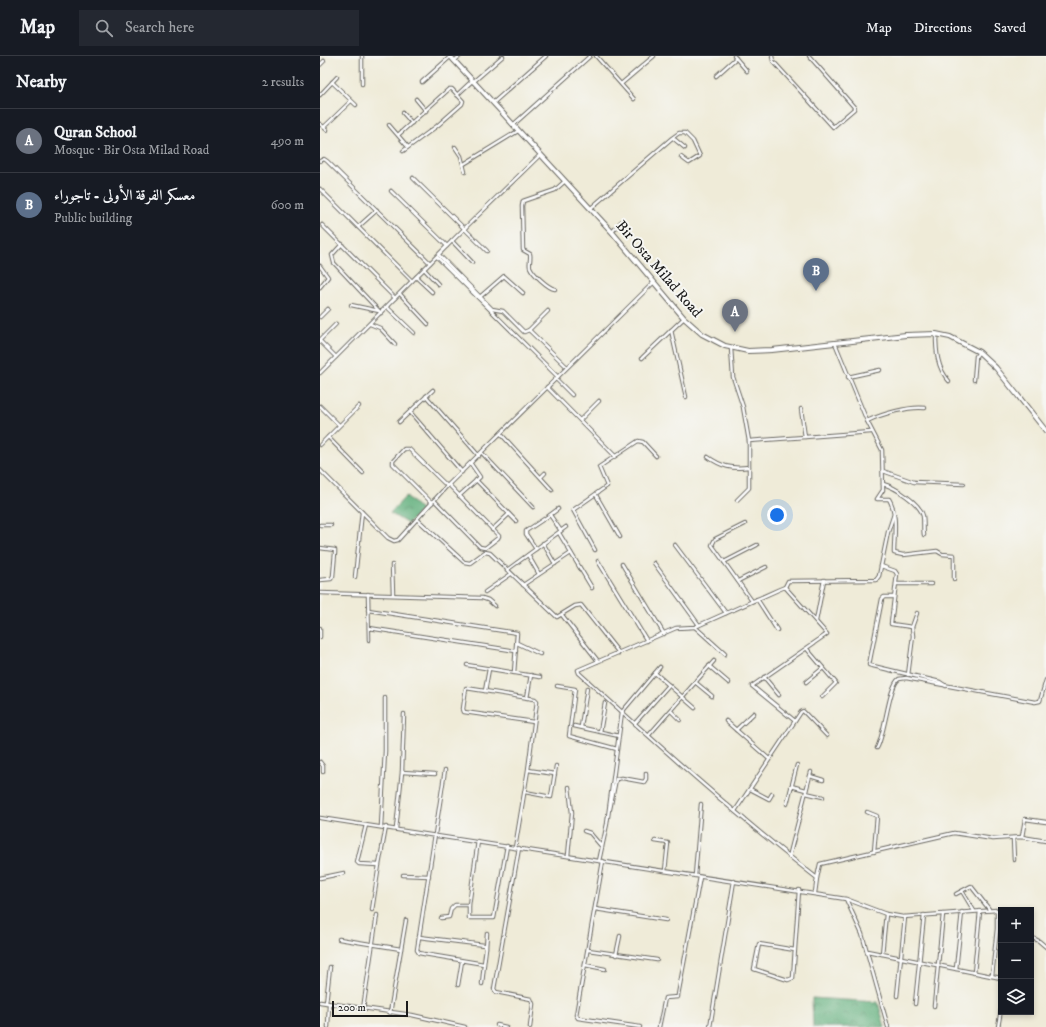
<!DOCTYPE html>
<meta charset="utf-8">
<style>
:root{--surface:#171b24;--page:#242831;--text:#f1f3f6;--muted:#9ea1a6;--line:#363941;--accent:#1f6fb2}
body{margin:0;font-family:"IM FELL DW Pica",Amiri,serif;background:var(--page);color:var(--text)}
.controls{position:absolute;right:12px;bottom:12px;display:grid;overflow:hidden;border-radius:0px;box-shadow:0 2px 6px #0003}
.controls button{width:36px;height:36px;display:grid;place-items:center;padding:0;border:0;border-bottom:1px solid var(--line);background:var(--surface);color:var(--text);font:20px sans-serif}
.scale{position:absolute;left:12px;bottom:10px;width:76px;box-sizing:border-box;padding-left:4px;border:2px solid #1c1c1c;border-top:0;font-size:11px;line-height:14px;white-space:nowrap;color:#1c1c1c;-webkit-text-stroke:3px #f6f6f2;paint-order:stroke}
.you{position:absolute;left:457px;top:459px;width:14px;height:14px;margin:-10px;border:3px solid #fff;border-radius:50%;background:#1a73e8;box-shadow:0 0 0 6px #1a73e833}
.badge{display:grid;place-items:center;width:26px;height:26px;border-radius:50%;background:var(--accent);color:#fff;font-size:13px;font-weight:700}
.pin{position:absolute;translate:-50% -33px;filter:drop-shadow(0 1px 2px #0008)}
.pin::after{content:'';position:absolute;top:21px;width:14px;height:12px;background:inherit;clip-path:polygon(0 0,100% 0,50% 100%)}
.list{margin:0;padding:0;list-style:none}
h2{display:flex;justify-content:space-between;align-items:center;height:52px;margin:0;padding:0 16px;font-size:17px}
h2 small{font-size:13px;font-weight:400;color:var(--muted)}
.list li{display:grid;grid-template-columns:26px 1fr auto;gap:12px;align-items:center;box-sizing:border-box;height:64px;padding:0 16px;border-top:1px solid var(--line)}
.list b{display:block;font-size:15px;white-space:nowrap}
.list p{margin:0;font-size:13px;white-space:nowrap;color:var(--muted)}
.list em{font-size:13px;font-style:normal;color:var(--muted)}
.icon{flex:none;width:22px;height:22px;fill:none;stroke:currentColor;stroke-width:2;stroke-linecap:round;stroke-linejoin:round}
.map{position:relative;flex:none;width:726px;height:971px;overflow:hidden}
header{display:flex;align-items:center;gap:24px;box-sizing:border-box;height:56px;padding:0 20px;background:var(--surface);border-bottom:1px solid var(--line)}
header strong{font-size:19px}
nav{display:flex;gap:22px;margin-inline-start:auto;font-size:14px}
.search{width:280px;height:36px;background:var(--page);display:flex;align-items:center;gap:10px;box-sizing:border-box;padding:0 14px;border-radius:0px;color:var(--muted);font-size:15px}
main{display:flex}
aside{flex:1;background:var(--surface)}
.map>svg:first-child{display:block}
.forest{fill:url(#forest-crowns);stroke:#3d654b}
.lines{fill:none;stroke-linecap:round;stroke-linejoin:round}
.minor-casing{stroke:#66645e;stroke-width:4.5}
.primary-casing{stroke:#66645e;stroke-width:6}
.minor{stroke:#fff;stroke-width:2.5}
.primary{stroke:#fff;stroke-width:4}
.labels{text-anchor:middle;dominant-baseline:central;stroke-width:4;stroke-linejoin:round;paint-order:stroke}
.street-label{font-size:15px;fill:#1c1c1c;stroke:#f6f6f2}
</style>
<header>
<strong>Map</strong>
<div class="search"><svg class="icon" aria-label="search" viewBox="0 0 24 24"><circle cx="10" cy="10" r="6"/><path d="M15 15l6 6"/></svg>Search here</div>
<nav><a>Map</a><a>Directions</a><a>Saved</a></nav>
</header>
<main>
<aside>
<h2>Nearby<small>2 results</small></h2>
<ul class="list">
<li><span class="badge" style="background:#6b7280">A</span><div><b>Quran School</b><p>Mosque · Bir Osta Milad Road</p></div><em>490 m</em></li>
<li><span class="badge" style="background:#5c6f8a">B</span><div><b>معسكر الفرقة الأولى - تاجوراء</b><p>Public building</p></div><em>600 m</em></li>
</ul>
</aside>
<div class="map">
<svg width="726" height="971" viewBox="0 0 726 971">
<defs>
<pattern id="forest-crowns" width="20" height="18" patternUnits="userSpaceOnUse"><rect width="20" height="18" fill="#5eae7a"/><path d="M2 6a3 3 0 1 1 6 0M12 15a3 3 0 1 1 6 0" fill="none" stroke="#4d8d63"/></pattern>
</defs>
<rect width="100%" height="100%" fill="#f6f6f2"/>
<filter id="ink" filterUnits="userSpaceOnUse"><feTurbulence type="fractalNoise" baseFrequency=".025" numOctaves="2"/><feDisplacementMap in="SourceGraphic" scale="8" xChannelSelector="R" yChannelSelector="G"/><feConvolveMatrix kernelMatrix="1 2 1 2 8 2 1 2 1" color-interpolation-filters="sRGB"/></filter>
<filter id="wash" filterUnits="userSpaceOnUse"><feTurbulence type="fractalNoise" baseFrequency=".012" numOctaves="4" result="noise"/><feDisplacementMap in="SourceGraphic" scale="16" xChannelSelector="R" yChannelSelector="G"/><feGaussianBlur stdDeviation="0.9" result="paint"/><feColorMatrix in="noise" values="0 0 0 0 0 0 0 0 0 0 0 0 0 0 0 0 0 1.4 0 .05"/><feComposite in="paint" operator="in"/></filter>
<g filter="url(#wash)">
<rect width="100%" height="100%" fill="#efebd8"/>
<g class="forest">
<polygon points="86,440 101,454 88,468 70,457"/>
<polygon points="492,942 558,946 565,971 493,971"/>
</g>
</g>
<g filter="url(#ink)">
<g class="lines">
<g class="minor-casing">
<g id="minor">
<polyline points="42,0 42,28"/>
<polyline points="276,0 314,43"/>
<polyline points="414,0 427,15"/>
<polyline points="452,0 453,5 513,71 534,53 534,51 489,0"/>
<polyline points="134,5 140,0"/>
<polyline points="0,9 4,5"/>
<polyline points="396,20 416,2"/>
<polyline points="12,26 36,49"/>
<polyline points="102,26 130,1"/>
<polyline points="153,26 183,0"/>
<polyline points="301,28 334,0"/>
<polyline points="0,39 17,21"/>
<polyline points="137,39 152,25"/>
<polyline points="96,43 106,55"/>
<polyline points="173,47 226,0"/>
<polyline points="83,57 92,67"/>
<polyline points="0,68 7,74"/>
<polyline points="69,69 88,91"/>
<polyline points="193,69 270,0"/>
<polyline points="4,71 31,45"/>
<polyline points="78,79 129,33 132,33 143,45 142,48 117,70 83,95"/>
<polyline points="353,82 365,92"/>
<polyline points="135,91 141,100 145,116"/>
<polyline points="0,105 4,103 7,105 110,207"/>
<polyline points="144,108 198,75"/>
<polyline points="93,122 167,195"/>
<polyline points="0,133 92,225"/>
<polyline points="71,135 127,190"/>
<polyline points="271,152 352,82 359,77 365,77 373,85 380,100 369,107 361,101"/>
<polyline points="2,169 75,242"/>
<polyline points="38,171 57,154"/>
<polyline points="292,176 301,166"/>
<polyline points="132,185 152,206"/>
<polyline points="22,188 12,199 14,207 61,257"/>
<polyline points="119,199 172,253 183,255 204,276 209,274"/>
<polyline points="117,201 238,321"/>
<polyline points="0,210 8,221 0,231"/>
<polyline points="104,213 118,228"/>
<polyline points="96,221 112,236"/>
<path d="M235 233C228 232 213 218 210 211 209 207 211 202 210 198L203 194 202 150 203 145 235 134 244 126"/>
<polyline points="80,238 108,268"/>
<polyline points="161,240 184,220 203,237"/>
<polyline points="31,249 59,255"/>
<polyline points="67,251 94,277"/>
<polyline points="228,255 209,274 247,311"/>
<polyline points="0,261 8,253"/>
<polyline points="50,268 60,272 75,288"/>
<polyline points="351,274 366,341"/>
<path d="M616 278C616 295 617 312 629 325"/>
<polyline points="0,284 16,268"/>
<polyline points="0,285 16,301"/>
<path d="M515 287 547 365 562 394 563 434 557 443H569C578 458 574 480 574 497L583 499 617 495 622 498 634 499V523"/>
<polyline points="411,292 413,321 423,351 429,385"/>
<polyline points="322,302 364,262"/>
<polyline points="0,317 144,173 220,99"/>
<polyline points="528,321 560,314"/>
<polyline points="236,323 252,339"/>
<polyline points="654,324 656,300 659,296"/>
<polyline points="227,331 295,400"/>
<polyline points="106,340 159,400"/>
<polyline points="0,350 19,369"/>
<polyline points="481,353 485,381 551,376"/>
<polyline points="90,356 142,416"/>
<polyline points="260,364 279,345"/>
<path d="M547 365C562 358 589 350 605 352"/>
<polyline points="79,366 113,334"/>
<polyline points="181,378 232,434"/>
<polyline points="8,381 43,417"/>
<polyline points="0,389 39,350"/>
<polyline points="162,397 213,451"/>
<path d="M388 401C402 411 412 413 429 411"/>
<polyline points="0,414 68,482 74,485 78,484 127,430 333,227"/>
<polyline points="563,415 594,426 644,428"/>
<polyline points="221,421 225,417"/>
<polyline points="156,424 196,465"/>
<path d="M563 428C575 431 600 447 603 460 604 466 603 473 604 479"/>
<polyline points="276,439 300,481"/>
<polyline points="139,440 160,421 151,408"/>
<polyline points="114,444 160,491 165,492 178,482 179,480 129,429"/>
<polyline points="417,444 429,432 429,385 485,381"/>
<polyline points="112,447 73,408 73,405 84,393 89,393 127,430"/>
<polyline points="230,459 238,453"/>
<polyline points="97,463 144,506 150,507 165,496 170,497 237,561 255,550 261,549 299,597"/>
<polyline points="425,468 395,483 392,489 432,545"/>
<polyline points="0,469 11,469"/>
<polyline points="172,474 189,458"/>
<polyline points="239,477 272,532"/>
<polyline points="223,487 235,508"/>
<polyline points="355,489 406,557"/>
<polyline points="0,492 15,494 15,497 13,520 11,523 0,524"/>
<polyline points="216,493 206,478 206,475 230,459 241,475"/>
<polyline points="275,494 253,454 287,430 279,411 318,385 323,386 336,400"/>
<polyline points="208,499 219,518"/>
<polyline points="278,505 327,585"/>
<polyline points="404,506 437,489"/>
<polyline points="334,507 379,569"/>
<polyline points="302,508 344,578"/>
<polyline points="72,509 73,538"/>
<polyline points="561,510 575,515 577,518 571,568 592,571"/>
<polyline points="187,514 246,471"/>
<polyline points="35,521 42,456"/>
<polyline points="418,525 446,511"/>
<polyline points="576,528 611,528"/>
<polyline points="203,529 251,497"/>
<polyline points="465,531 507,578 432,630 475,665"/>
<polyline points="165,536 191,518"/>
<polyline points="0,537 162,542 168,544 175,550"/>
<polyline points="48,538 49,584"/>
<polyline points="574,541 564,541 562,543 549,609 620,626 626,630"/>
<polyline points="437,543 457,574"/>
<polyline points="48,554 197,577 194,617"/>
<polyline points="242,559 278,605"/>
<polyline points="496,565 504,524"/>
<polyline points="375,571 405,598"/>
<polyline points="0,572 0,581"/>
<polyline points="49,572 196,595"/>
<polyline points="197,587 220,598"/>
<polyline points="487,593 516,627 502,641"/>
<polyline points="147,609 220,621"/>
<polyline points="389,610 409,627"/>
<polyline points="335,617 375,652"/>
<polyline points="588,619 593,580 592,571 597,557"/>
<polyline points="444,621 459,639"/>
<polyline points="375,626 392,640"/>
<polyline points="486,626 503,612"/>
<polyline points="237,630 255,633 249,680 297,693"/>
<polyline points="165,635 169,613"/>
<polyline points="207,642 211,619"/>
<polyline points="351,655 360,664"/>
<polyline points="406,665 449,703"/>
<polyline points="315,667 349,629"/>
<polyline points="254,670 299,680"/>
<polyline points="261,671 267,632"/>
<polyline points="416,674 434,657"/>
<polyline points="280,676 285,647"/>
<polyline points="329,679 394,605"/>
<path d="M557 692C565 678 569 629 579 623L586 622 715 646 720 645 726 624"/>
<polyline points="0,706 3,710 3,716"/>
<polyline points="125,714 97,894 99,897 104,898 164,908 162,928"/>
<polyline points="208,714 235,718"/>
<polyline points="82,716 115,718"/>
<polyline points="490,720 503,724"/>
<polyline points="471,730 486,734"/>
<polyline points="430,733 449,743 452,738"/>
<polyline points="205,736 231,741 236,710"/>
<polyline points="486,737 503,741"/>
<polyline points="467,748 477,709"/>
<polyline points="290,753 296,723 302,722 324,726 326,723 326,717"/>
<polyline points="415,755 481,656 483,655 507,680"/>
<polyline points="547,756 557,760 554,796"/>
<polyline points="0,762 526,843 542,878 568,971"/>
<polyline points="46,769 37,806 39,808 59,809 66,771"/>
<polyline points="61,771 65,695 65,642"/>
<polyline points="76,773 82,716 84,658"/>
<polyline points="264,775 270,777 282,791"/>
<polyline points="702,781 705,763 726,766"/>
<polyline points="693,782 694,804"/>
<polyline points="335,785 348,787 345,815"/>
<polyline points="195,792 208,714 217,645 215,643 146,632 143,653 144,656 214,666"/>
<polyline points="199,792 174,933 176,936 211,943 213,948 210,971"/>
<polyline points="248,800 252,757 249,731"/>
<polyline points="469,801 491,716"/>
<polyline points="279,805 287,768 302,656 340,611"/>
<polyline points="283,805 256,959 258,962 320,971"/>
<polyline points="83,819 109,820"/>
<polyline points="375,820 381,748"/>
<polyline points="0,822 24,817"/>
<polyline points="497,822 500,808 634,777 673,783 702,781 726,785"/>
<polyline points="642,835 654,855"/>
<path d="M495 837 497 822C414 758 336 687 259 617L258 614 356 572 375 571 460 533 465 531 468 525 556 524 559 520 568 476 574 458"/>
<polyline points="636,838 651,830 669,853"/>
<polyline points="526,843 566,858 583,861 677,854 677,873 672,920"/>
<polyline points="149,849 158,785"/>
<polyline points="275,853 346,864"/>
<polyline points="52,854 59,809"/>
<polyline points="121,862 129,861 131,853 135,849 149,849 149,862 174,862 187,790"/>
<polyline points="99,881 164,889 166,892 164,908"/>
<polyline points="711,881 719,885 726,891"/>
<polyline points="19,883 81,893 70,957"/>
<polyline points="166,892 167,877"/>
<polyline points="81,893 86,864"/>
<polyline points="268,894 337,904"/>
<path d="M475 894 439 888 434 913 468 924 473 922C475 893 477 864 479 834"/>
<polyline points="547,895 681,922"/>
<polyline points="562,898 566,858"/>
<polyline points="296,899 300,880"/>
<polyline points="265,909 285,913"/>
<polyline points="636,913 642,856"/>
<polyline points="654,917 660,855"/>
<polyline points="138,929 142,905"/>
<polyline points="577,940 585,861"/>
<polyline points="0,946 92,959 145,971"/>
<polyline points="6,947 10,911"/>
<polyline points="595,948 604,859"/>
<polyline points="614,950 623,858"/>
<polyline points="43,953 57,859"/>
<polyline points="177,969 186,971"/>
<polyline points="8,971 9,948"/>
<polyline points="339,971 345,942 358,941 358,939 380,821"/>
<polyline points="390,971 414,825"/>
<polyline points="678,971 681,954"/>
</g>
</g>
<g class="primary-casing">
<polyline id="primary" points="130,0 292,176 364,262 382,278 405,290 428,295 452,294 586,279 616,278 630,281 659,296 676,312 726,375"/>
</g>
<use href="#minor" class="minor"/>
<use href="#primary" class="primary"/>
</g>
</g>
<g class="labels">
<g class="street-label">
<text transform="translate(339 213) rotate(49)">Bir Osta Milad Road</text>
</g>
</g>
</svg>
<div class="controls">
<button>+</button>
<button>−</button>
<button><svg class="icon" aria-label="layers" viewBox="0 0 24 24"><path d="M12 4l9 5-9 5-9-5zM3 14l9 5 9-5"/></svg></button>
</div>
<div class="scale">200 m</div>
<div class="you"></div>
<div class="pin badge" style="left:415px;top:276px;background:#6b7280">A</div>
<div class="pin badge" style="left:496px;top:235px;background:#5c6f8a">B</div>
</div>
</main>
